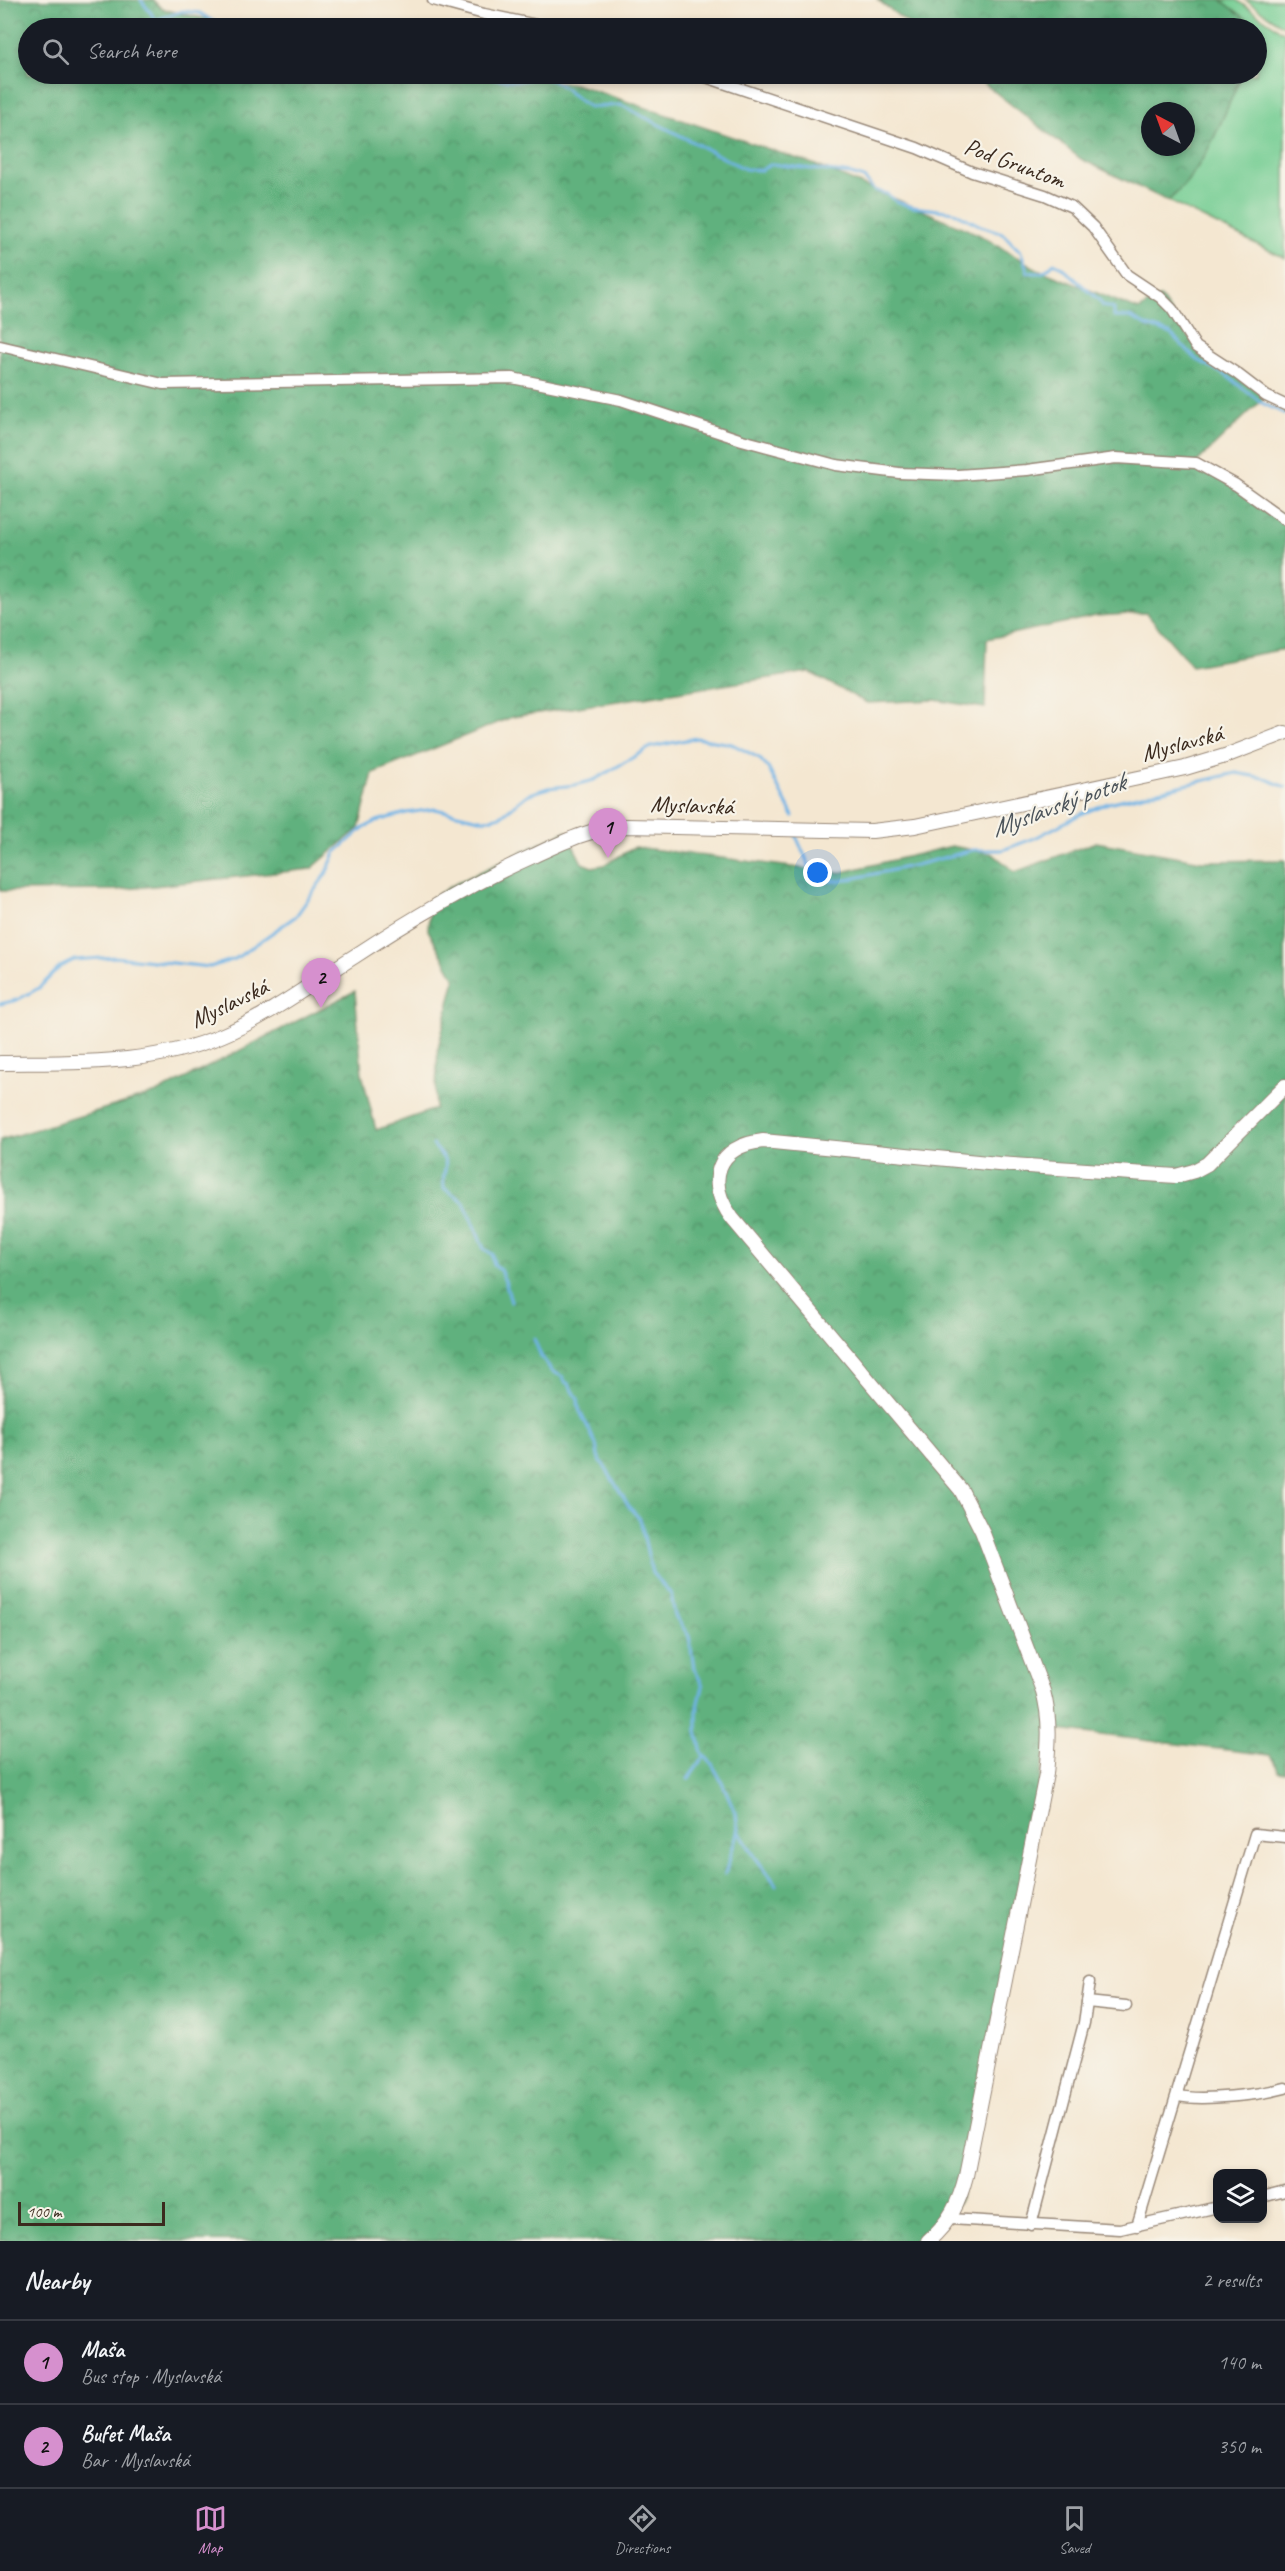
<!DOCTYPE html>
<meta charset="utf-8">
<style>
:root{--surface:#171b24;--page:#242831;--text:#f1f3f6;--muted:#9ea1a6;--line:#363941;--accent:#d690ce}
body{margin:0;font-family:Caveat,sans-serif;background:var(--page);color:var(--text)}
.controls{position:absolute;right:18px;bottom:18px;display:grid;overflow:hidden;border-radius:12px;box-shadow:0 3px 9px #0003}
.controls button{width:54px;height:54px;display:grid;place-items:center;padding:0;border:0;border-bottom:2px solid var(--line);background:var(--surface);color:var(--text);font:30px sans-serif}
.compass{position:absolute;left:1141px;top:102px;width:54px;height:54px;border-radius:50%;background:var(--surface);box-shadow:0 3px 9px #0003;rotate:319deg}
.scale{position:absolute;left:18px;bottom:15px;width:147px;box-sizing:border-box;padding-left:6px;border:3px solid #3b2a1e;border-top:0;font-size:16px;line-height:21px;white-space:nowrap;color:#3b2a1e;-webkit-text-stroke:4px #f7f3e8;paint-order:stroke}
.you{position:absolute;left:818px;top:873px;width:21px;height:21px;margin:-15px;border:4px solid #fff;border-radius:50%;background:#1a73e8;box-shadow:0 0 0 9px #1a73e833}
.badge{display:grid;place-items:center;width:39px;height:39px;border-radius:50%;background:var(--accent);color:#111;font-size:20px;font-weight:700}
.pin{position:absolute;translate:-50% -50px;filter:drop-shadow(0 2px 3px #0008)}
.pin::after{content:'';position:absolute;top:32px;width:21px;height:18px;background:inherit;clip-path:polygon(0 0,100% 0,50% 100%)}
.list{margin:0;padding:0;list-style:none}
h2{display:flex;justify-content:space-between;align-items:center;height:78px;margin:0;padding:0 24px;font-size:26px}
h2 small{font-size:20px;font-weight:400;color:var(--muted)}
.list li{display:grid;grid-template-columns:39px 1fr auto;gap:18px;align-items:center;box-sizing:border-box;height:84px;padding:0 24px;border-top:2px solid var(--line)}
.list b{display:block;font-size:22px;white-space:nowrap}
.list p{margin:0;font-size:20px;white-space:nowrap;color:var(--muted)}
.list em{font-size:20px;font-style:normal;color:var(--muted)}
.icon{flex:none;width:33px;height:33px;fill:none;stroke:currentColor;stroke-width:2;stroke-linecap:round;stroke-linejoin:round}
.map{position:relative;flex:none;width:1285px;height:2241px;overflow:hidden}
.search{position:absolute;background:var(--surface);box-shadow:0 3px 9px #0003;left:18px;right:18px;top:18px;height:66px;display:flex;align-items:center;gap:15px;box-sizing:border-box;padding:0 21px;border-radius:33px;color:var(--muted);font-size:22px}
.sheet{height:246px;background:var(--surface)}
nav{display:flex;justify-content:space-around;align-items:center;box-sizing:border-box;height:84px;border-top:2px solid var(--line);background:var(--surface);font-size:16px;color:var(--muted)}
nav a{display:grid;justify-items:center;gap:3px}
nav .on{color:var(--accent)}
.map>svg:first-child{display:block}
.green{fill:#77ce94;stroke:#597c59;stroke-width:1.5}
.forest{fill:url(#forest-crowns);stroke:#4e6e4e;stroke-width:1.5;fill-rule:evenodd}
.lines{fill:none;stroke-linecap:round;stroke-linejoin:round}
.stream{stroke:#70b4e6;stroke-width:3}
.street-casing{stroke:#988878;stroke-width:13}
.secondary-casing{stroke:#988878;stroke-width:16}
.street{stroke:#fff;stroke-width:10}
.secondary{stroke:#fff;stroke-width:14}
.labels{text-anchor:middle;dominant-baseline:central;stroke-width:4.5;stroke-linejoin:round;paint-order:stroke}
.street-label{font-size:24px;fill:#3b2a1e;stroke:#f7f3e8}
.water-label{font-size:26px;font-style:italic;fill:#4b535a;stroke:#f7f3e8}
</style>
<div class="map">
<svg width="1285" height="2241" viewBox="0 0 1285 2241">
<defs>
<pattern id="forest-crowns" width="20" height="18" patternUnits="userSpaceOnUse" patternTransform="scale(1.5)"><rect width="20" height="18" fill="#61b17e"/><path d="M2 6a3 3 0 1 1 6 0M12 15a3 3 0 1 1 6 0" fill="none" stroke="#519067"/></pattern>
</defs>
<rect width="100%" height="100%" fill="#f7f3e8"/>
<filter id="ink" filterUnits="userSpaceOnUse"><feTurbulence type="fractalNoise" baseFrequency=".0167" numOctaves="2"/><feDisplacementMap in="SourceGraphic" scale="12" xChannelSelector="R" yChannelSelector="G"/><feConvolveMatrix kernelMatrix="1 2 1 2 8 2 1 2 1" color-interpolation-filters="sRGB"/></filter>
<filter id="wash" filterUnits="userSpaceOnUse"><feTurbulence type="fractalNoise" baseFrequency=".008" numOctaves="4" result="noise"/><feDisplacementMap in="SourceGraphic" scale="24" xChannelSelector="R" yChannelSelector="G"/><feGaussianBlur stdDeviation="1.35" result="paint"/><feColorMatrix in="noise" values="0 0 0 0 0 0 0 0 0 0 0 0 0 0 0 0 0 1.4 0 .05"/><feComposite in="paint" operator="in"/></filter>
<g filter="url(#wash)">
<rect width="100%" height="100%" fill="#f4e7d1"/>
<g class="green">
<path d="M1221 0H1236L1285 33V258L1168 201C1206 169 1222 118 1242 74H1256L1257 39 1261 30Z"/>
<polygon points="1245,0 1285,0 1285,27"/>
</g>
<g class="forest">
<polygon points="0,0 153,0 162,9 244,28 28,28 28,74 497,74 575,84 813,164 978,234 1037,269 1139,310 1160,297 1196,347 1266,396 1196,463 1285,521 1285,649 1192,666 1146,613 1096,616 987,639 985,708 935,700 867,703 809,672 512,717 373,773 359,828 311,869 117,890 0,891"/>
<polygon points="878,0 1221,0 1261,30 1257,39 1256,28 914,28"/>
<path d="M972 74H1242C1222 118 1206 169 1168 201L1081 159ZM1150 111H1186V147H1150Z"/>
<polygon points="566,831 582,863 592,867 604,865 635,847 839,873 952,846 993,854 1015,872 1096,842 1202,861 1285,860 1285,1772 1279,1771 1270,1755 1050,1729 959,2202 923,2241 0,2241 0,1140 157,1093 355,991 362,1074 376,1130 435,1109 438,1048 455,979 428,930 430,899 455,884"/>
</g>
<g class="lines">
<g class="stream">
<polyline points="141,0 156,20 183,11 200,13 220,26 263,28"/>
<path d="M473 74C483 76 510 82 519 81 527 80 535 77 543 78 563 81 573 99 590 107L621 105 745 169 761 170 772 164 851 174 864 178 874 190 887 194 897 202 913 207 954 212 981 226 1002 233 1021 252 1028 272C1042 275 1045 272 1054 263L1060 266 1099 300 1103 306 1114 309V317H1130L1147 326 1170 333 1196 359 1227 376 1262 403 1285 414"/>
<polyline points="796,836 812,872 819,880 841,881 916,865 973,850 1003,850 1037,837 1081,814 1108,803 1236,773 1264,778 1285,787"/>
<polyline points="0,1004 17,1000 39,988 60,967 74,960 115,957 210,967 235,959 296,916 326,874 335,853 362,829 377,821 406,813 435,809 484,820 501,816 527,795 548,788 575,785 594,780 651,747 696,738 732,744 759,758 768,768 793,816"/>
<path d="M433 1145C456 1170 440 1165 444 1188L464 1202 484 1249 492 1254 494 1265 500 1270 505 1281 511 1302"/>
<polyline points="534,1339 541,1356 552,1371 563,1377 565,1382 569,1384 578,1399 579,1409 596,1444 598,1456 630,1508 640,1519 652,1573 671,1594 675,1616 689,1636 694,1668 703,1686 697,1711 697,1731 702,1753 712,1764 722,1782 736,1814 738,1830 725,1874"/>
<polyline points="688,1779 704,1757"/>
<path d="M737 1831C744 1838 747 1844 752 1852 759 1864 769 1873 776 1885"/>
</g>
</g>
</g>
<g filter="url(#ink)">
<g class="lines">
<g class="street-casing">
<g id="street">
<polyline points="433,0 484,14 551,28"/>
<polyline points="697,74 917,148 972,172 1045,195 1072,207 1093,227 1127,275 1160,297 1172,309 1196,347 1236,373 1266,396 1285,405"/>
<polyline points="0,346 163,384 512,378 621,400 742,440 836,465 899,473 958,475 1027,470 1116,458 1196,463 1236,485 1285,520"/>
<polyline points="1087,2002 1126,2006"/>
<path d="M1178 2096C1203 2101 1259 2095 1285 2088"/>
<polyline points="1262,2197 1285,2191"/>
<polyline points="950,2219 1120,2229 1218,2207"/>
<polyline points="1031,2225 1084,2023 1090,1982"/>
<polyline points="1137,2226 1255,1834 1285,1837"/>
</g>
</g>
<g class="secondary-casing">
<g id="secondary">
<path d="M0 1063C76 1062 152 1066 223 1035 270 1015 312 983 355 956 413 918 470 884 533 856 563 842 593 827 627 826L872 831 915 826 1185 768 1225 756 1285 733"/>
<path d="M928 2241C950 2222 959 2203 966 2176L1046 1774C1049 1744 1051 1720 1043 1691L982 1531 961 1490 732 1218C705 1181 716 1146 763 1141L998 1164 1176 1176 1194 1171 1207 1164 1285 1086"/>
</g>
</g>
<use href="#street" class="street"/>
<use href="#secondary" class="secondary"/>
</g>
</g>
<g class="labels">
<g class="street-label">
<text transform="translate(1015 163) rotate(20)">Pod Gruntom</text>
<text transform="translate(1182 743) rotate(-15)">Myslavská</text>
<text transform="translate(692 805) rotate(2)">Myslavská</text>
<text transform="translate(229 1003) rotate(-26)">Myslavská</text>
</g>
<g class="water-label">
<text transform="translate(1058 805) rotate(-20)">Myslavský potok</text>
</g>
</g>
</svg>
<div class="controls">
<button><svg class="icon" aria-label="layers" viewBox="0 0 24 24"><path d="M12 4l9 5-9 5-9-5zM3 14l9 5 9-5"/></svg></button>
</div>
<svg class="compass" viewBox="-18 -18 36 36"><path d="M0-13l5 13h-10z" fill="#e53935"/><path d="M0 13l5-13h-10z" fill="#9ea1a6"/></svg>
<div class="scale">100 m</div>
<div class="you"></div>
<div class="pin badge" style="left:608px;top:858px">1</div>
<div class="pin badge" style="left:321px;top:1008px">2</div>
<div class="search"><svg class="icon" aria-label="search" viewBox="0 0 24 24"><circle cx="10" cy="10" r="6"/><path d="M15 15l6 6"/></svg>Search here</div>
</div>
<section class="sheet">
<h2>Nearby<small>2 results</small></h2>
<ul class="list">
<li><span class="badge">1</span><div><b>Maša</b><p>Bus stop · Myslavská</p></div><em>140 m</em></li>
<li><span class="badge">2</span><div><b>Bufet Maša</b><p>Bar · Myslavská</p></div><em>350 m</em></li>
</ul>
</section>
<nav>
<a class="on"><svg class="icon" aria-label="map" viewBox="0 0 24 24"><path d="M3 6l6-2 6 2 6-2v14l-6 2-6-2-6 2zM9 4v14M15 6v14"/></svg>Map</a>
<a><svg class="icon" aria-label="directions" viewBox="0 0 24 24"><path d="M12 3l9 9-9 9-9-9zM9 14v-3h6M13 9l2 2-2 2"/></svg>Directions</a>
<a><svg class="icon" aria-label="saved" viewBox="0 0 24 24"><path d="M7 4h10v16l-5-4-5 4z"/></svg>Saved</a>
</nav>
